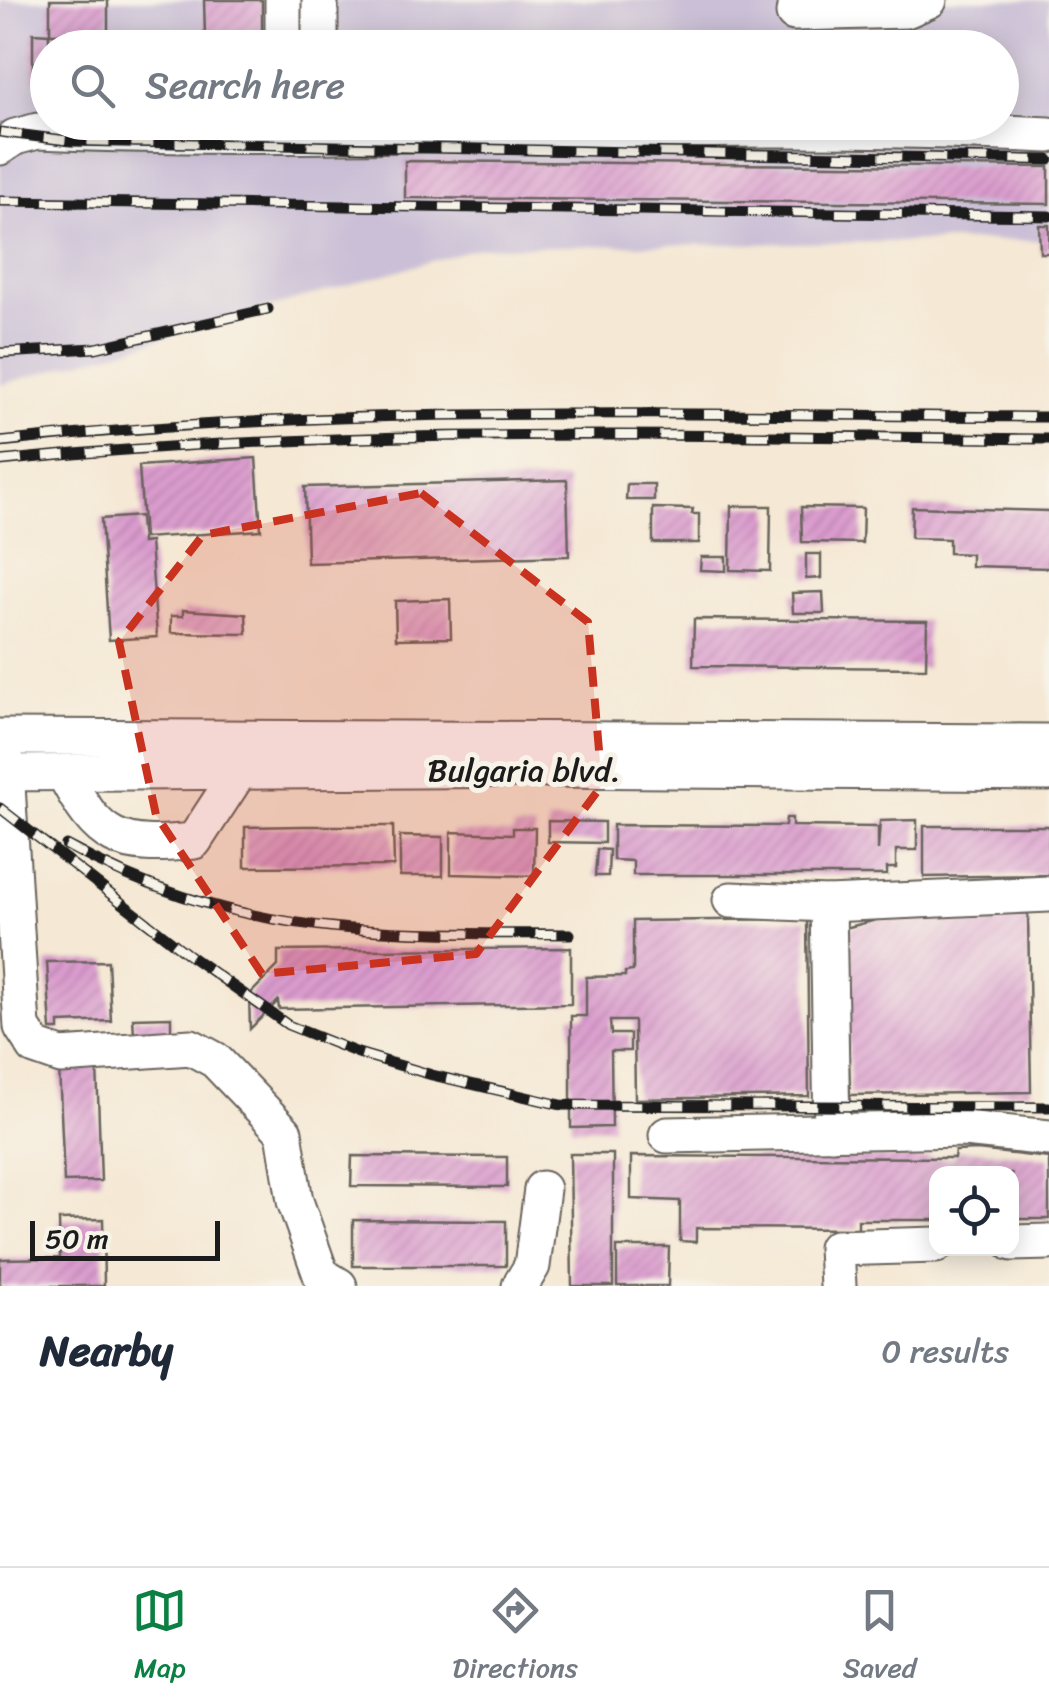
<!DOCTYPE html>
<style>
:root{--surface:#fff;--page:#f6f6f7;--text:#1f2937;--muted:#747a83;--line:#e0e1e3;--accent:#0b8043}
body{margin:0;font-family:Sriracha,sans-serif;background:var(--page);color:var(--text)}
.controls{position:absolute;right:30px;bottom:30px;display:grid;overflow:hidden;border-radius:20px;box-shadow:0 5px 25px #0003}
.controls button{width:90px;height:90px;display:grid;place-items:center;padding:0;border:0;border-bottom:2px solid var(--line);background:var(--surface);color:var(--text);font:50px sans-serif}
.scale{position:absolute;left:30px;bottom:25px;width:190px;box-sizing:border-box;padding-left:10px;border:5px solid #1c1c1c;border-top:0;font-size:28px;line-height:35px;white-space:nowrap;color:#1c1c1c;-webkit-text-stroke:8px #f7f3e8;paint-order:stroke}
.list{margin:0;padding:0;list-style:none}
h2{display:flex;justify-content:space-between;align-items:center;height:130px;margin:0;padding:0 40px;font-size:42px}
h2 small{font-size:32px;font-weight:400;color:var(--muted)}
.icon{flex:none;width:55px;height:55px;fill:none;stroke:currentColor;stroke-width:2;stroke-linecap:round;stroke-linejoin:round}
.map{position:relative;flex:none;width:1049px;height:1286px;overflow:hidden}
.search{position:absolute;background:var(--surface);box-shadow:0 5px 25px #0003;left:30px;right:30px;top:30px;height:110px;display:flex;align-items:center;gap:25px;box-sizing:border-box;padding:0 35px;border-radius:55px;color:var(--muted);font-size:38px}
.sheet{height:280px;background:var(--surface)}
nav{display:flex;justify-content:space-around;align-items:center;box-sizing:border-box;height:140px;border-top:2px solid var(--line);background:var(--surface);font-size:28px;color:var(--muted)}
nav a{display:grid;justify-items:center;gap:5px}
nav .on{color:var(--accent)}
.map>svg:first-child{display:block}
.industrial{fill:#cabfd6;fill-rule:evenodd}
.building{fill:url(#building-hatch)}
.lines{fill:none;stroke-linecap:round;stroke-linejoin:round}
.minor-casing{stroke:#68635c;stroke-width:39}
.minor{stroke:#fff;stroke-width:35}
.rail-casing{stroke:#1c1c1c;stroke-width:11}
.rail{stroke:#f7f3e8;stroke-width:8;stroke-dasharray:22;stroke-linecap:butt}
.marked{fill:#c8321e;fill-opacity:0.2;stroke:#c8321e;stroke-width:8;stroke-dasharray:20 12;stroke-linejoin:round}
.labels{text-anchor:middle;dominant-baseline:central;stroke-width:10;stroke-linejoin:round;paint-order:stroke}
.street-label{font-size:32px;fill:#1c1c1c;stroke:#f7f3e8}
</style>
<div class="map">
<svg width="1049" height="1286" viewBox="0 0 1049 1286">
<defs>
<pattern id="building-hatch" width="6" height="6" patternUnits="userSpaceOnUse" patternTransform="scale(2.5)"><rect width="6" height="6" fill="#da9bcd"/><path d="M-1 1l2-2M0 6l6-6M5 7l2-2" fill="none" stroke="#ba85af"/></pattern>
</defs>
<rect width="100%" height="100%" fill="#f7f3e8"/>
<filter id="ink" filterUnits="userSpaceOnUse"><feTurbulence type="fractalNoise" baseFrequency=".01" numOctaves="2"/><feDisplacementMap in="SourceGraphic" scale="20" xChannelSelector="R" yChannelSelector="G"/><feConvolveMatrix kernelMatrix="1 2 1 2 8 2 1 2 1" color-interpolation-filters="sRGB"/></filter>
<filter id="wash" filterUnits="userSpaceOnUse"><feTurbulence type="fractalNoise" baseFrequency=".0048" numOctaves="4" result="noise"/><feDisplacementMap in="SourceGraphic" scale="40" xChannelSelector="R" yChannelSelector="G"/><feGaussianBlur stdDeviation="2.25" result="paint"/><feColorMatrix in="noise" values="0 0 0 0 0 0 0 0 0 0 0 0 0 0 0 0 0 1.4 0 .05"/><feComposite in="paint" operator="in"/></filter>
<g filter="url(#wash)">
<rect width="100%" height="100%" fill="#f5e8d4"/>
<path class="industrial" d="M0 0H1049V240L480 247 0 385ZM48 48H1002V122H48Z"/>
<g id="blocks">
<g class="building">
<rect x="50" y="0" width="58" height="34"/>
<polygon points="204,0 262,0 262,38 205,37"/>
<polygon points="33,33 49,34 48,81 33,80"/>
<polygon points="405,161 1049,167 1049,204 405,198"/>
<polygon points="1039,225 1049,225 1049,253 1040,253"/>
<polygon points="256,458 261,530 144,538 139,466"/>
<polygon points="567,480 569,556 307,563 305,487"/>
<polygon points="627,484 654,484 654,500 626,500"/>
<polygon points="731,506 771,506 770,571 730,570"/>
<polygon points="801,507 863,508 862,543 802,542"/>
<polygon points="912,507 1049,511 1049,568 971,566 971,554 949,553 949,539 911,538"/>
<polygon points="653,508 693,509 692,514 699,514 699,543 653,543"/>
<polygon points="140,516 142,543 150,542 157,637 109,640 101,519"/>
<polygon points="806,554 821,554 821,578 806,579"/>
<polygon points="701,557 726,557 726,571 700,570"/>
<polygon points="823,592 824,613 793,613 792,593"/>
<polygon points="450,599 451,638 396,639 395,601"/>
<polygon points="183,610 246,614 247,634 171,633 171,616 183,616"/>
<polygon points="694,619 927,621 926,668 693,666"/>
<polygon points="786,818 792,818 792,826 878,827 878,850 880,821 917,820 917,850 896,850 896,868 887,868 887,875 633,875 633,861 613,860 613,825 785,826"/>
<polygon points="548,821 604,822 604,843 548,842"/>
<polygon points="303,826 393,826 394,866 245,867 245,827"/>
<polygon points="924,826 1049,826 1049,875 924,877"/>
<polygon points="513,828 535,828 534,876 451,874 451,832 513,834"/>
<polygon points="400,836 443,837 443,876 400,876"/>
<polygon points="597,849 609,850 608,876 595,876"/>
<polygon points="1028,913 1031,1092 850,1095 845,928 892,916"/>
<polygon points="807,919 809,1096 635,1099 634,1021 610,1021 611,1034 630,1034 630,1051 611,1051 612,1127 571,1128 571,1016 586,1016 586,977 625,976 625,972 633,971 633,921"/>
<polygon points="571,948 571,1004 279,1009 278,1001 250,1029 249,995 278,966 278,951"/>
<polygon points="108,961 111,1021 59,1023 59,1030 51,1030 47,962"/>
<polygon points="171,1017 171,1033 134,1035 133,1018"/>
<polygon points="97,1065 101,1181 64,1182 59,1066"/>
<polygon points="977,1150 1049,1158 1049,1219 1012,1219 1012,1174 936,1174 936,1220 858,1220 858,1229 696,1228 696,1242 680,1241 680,1201 631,1199 631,1156 954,1158 955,1151"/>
<polygon points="570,1154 613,1154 613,1286 572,1286"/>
<polygon points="352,1156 507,1157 507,1187 351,1186"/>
<polygon points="103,1219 104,1286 0,1286 0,1259 60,1258 59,1220"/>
<polygon points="353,1220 506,1221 506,1266 353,1266"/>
<polygon points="617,1247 669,1247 668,1286 617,1286"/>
</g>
</g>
</g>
<g filter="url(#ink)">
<use href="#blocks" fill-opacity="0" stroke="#68635c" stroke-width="2.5"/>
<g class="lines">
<g class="minor-casing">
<g id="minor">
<polyline points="283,0 283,48"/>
<polyline points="794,13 906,10 929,0"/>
<polyline points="320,48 320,0"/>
<path d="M0 147 15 137 38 131C374 146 712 117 1049 135"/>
<polyline points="0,737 1049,742"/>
<polyline points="5,753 22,1027 35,1047 61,1056 191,1047 215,1060 284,1132 295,1201 321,1275 339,1286"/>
<polyline points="0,773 538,769 1049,773"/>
<path d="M64 773C99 841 119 849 194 841L239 772"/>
<polyline points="731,900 828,904 1049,894"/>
<polyline points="828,904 832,1132"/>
<polyline points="667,1135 965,1129 1049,1138"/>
<polyline points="1012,1243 1049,1242"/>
<polyline points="520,1286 532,1266 542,1189"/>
<polyline points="838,1286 836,1248 936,1245"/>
</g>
</g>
<use href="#minor" class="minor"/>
<g class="rail-casing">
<g id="rail">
<polyline points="0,132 71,141 1049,160"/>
<polyline points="0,201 1049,216"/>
<polyline points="0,353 96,348 268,309"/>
<path d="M0 442C347 403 700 415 1049 417"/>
<path d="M0 461C349 425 699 436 1049 439"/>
<polyline points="0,808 190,956 288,1025 358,1053 432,1075 561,1105 1049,1107"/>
<path d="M66 845C238 940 381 933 570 934"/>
</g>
</g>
<use href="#rail" class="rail"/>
</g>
</g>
<path class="marked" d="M421 493 588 622 602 785 476 954 262 974 156 815 119 642 203 535Z"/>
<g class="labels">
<g class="street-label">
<text x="524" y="770">Bulgaria blvd.</text>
</g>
</g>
</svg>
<div class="controls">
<button><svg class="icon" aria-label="locate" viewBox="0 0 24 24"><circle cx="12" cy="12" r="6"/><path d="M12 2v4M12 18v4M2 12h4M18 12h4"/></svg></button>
</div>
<div class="scale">50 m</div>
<div class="search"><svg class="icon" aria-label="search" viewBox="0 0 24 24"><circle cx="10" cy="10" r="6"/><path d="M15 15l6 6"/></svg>Search here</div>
</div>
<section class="sheet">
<h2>Nearby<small>0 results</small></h2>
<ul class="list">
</ul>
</section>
<nav>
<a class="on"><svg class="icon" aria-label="map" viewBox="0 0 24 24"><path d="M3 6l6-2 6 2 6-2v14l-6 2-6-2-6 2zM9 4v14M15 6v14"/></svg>Map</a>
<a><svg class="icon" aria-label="directions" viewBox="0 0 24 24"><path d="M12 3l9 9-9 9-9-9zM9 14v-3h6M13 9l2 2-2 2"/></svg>Directions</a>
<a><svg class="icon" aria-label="saved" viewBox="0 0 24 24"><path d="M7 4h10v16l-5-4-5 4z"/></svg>Saved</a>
</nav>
